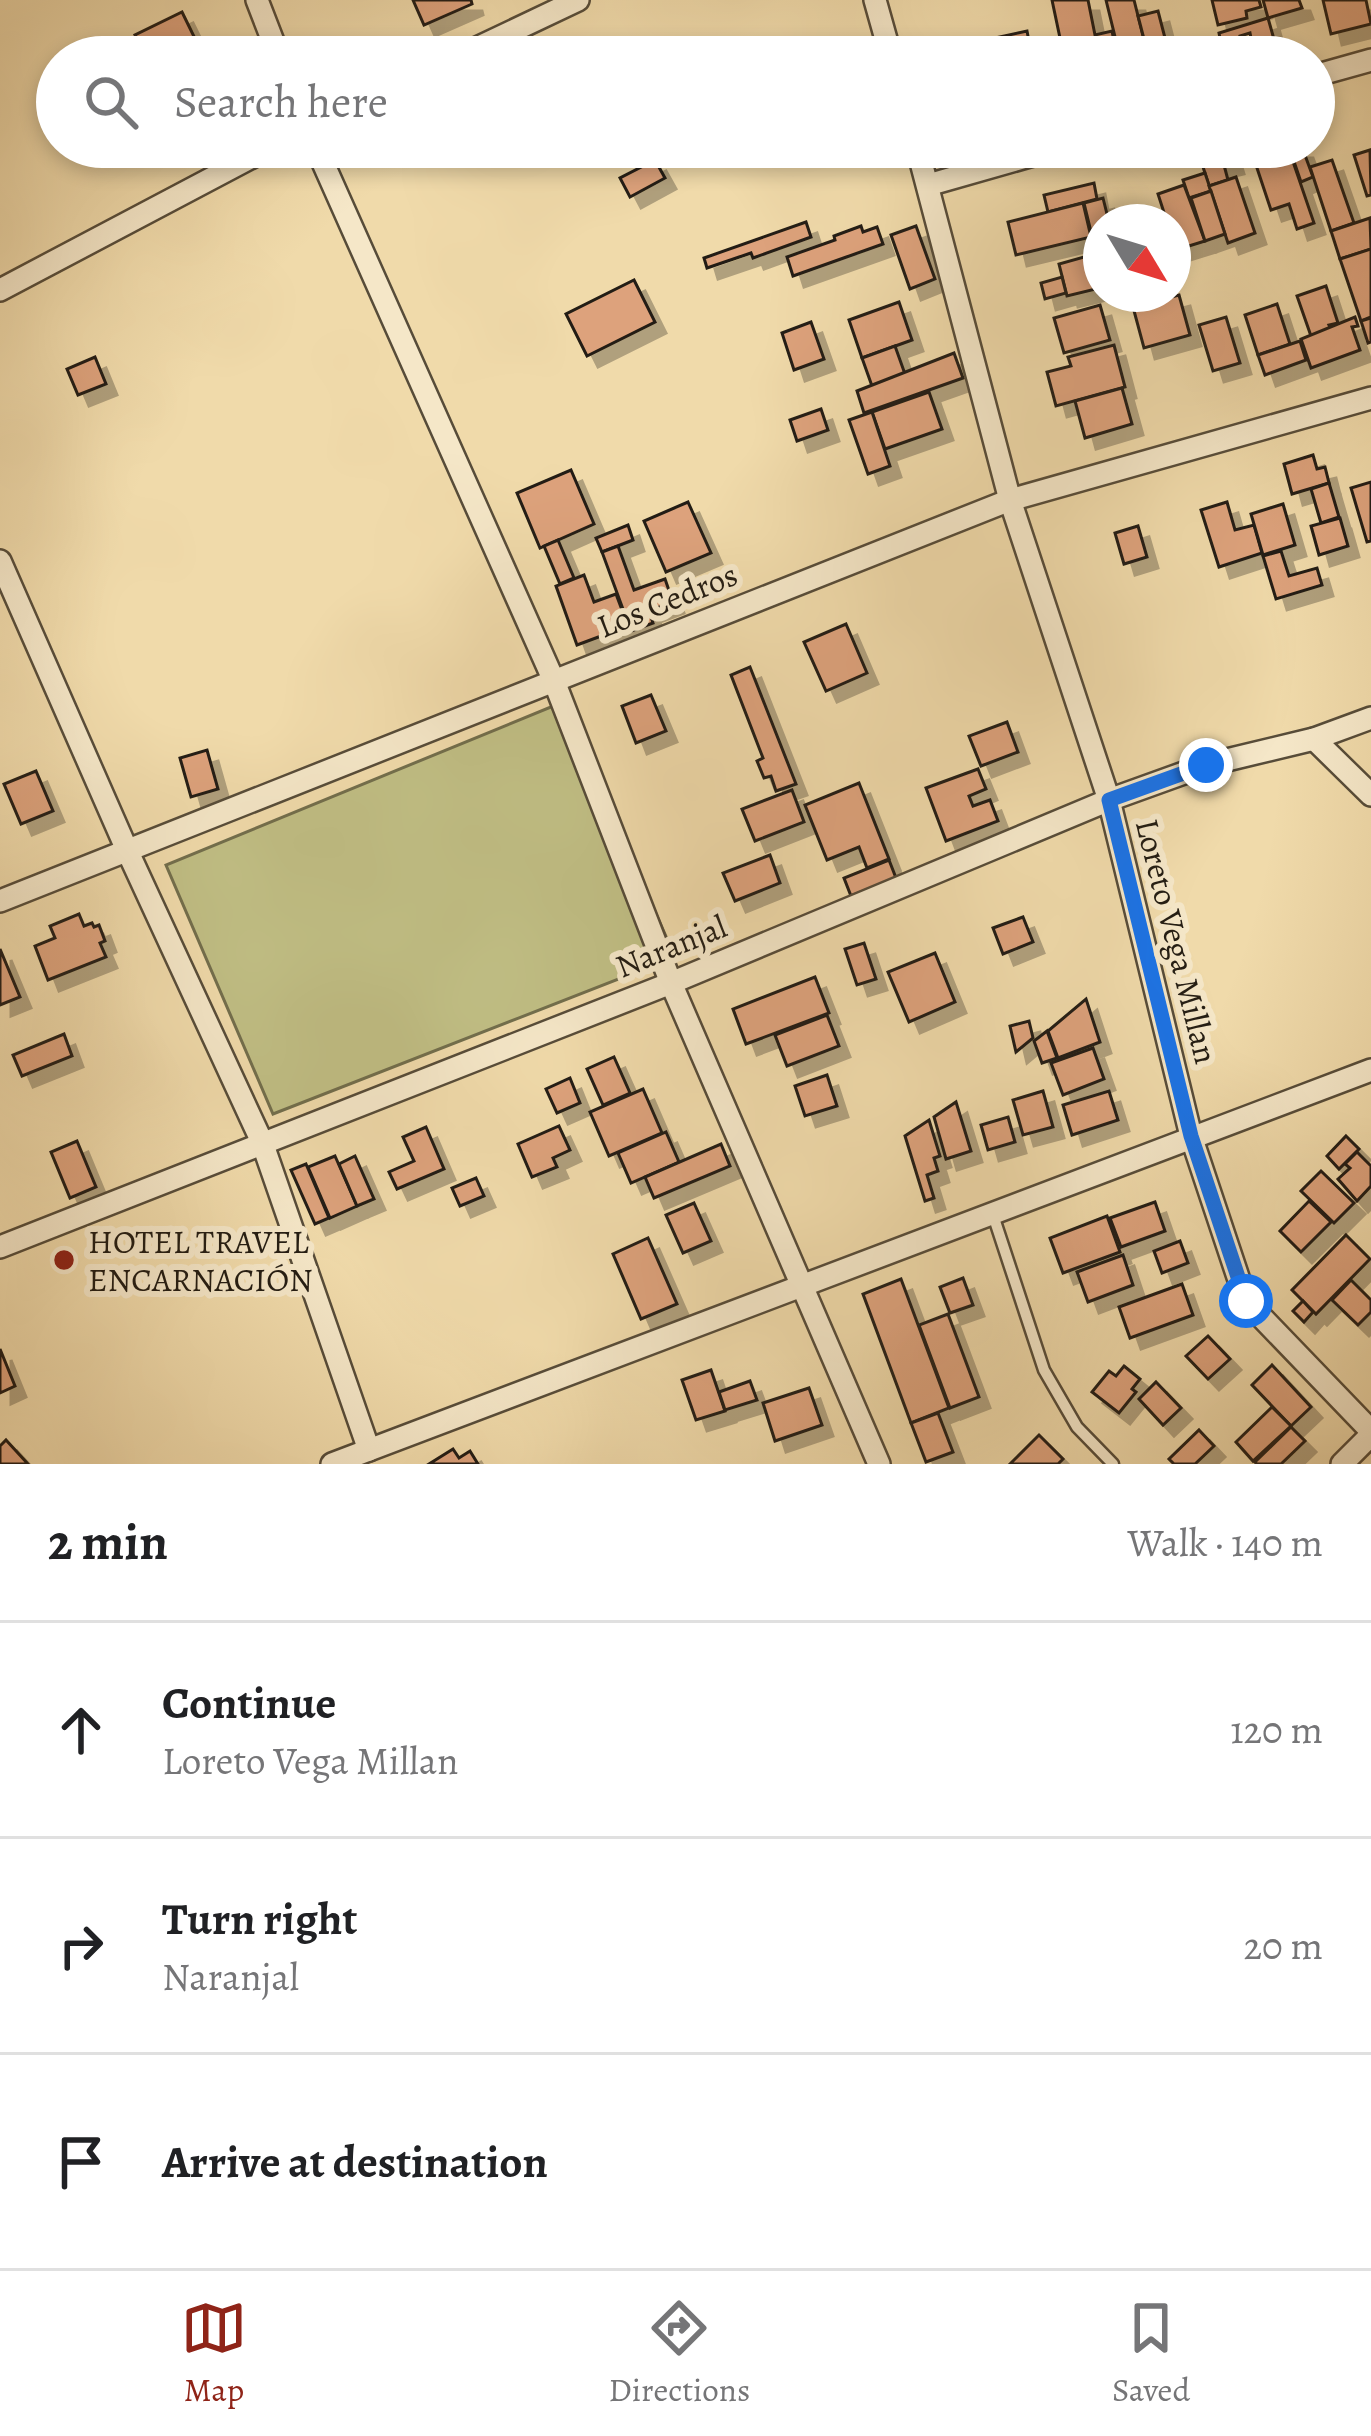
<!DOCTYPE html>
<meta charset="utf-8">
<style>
:root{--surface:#fff;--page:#f6f6f6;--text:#202124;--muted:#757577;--line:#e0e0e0;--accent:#8f2418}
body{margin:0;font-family:Alegreya,serif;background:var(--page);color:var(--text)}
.compass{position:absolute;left:1083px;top:204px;width:108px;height:108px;border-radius:50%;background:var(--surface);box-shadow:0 6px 18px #0003;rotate:128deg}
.stop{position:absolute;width:36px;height:36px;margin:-27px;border:9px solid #1a73e8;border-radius:50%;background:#fff}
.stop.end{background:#1a73e8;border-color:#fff;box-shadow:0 3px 12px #0008}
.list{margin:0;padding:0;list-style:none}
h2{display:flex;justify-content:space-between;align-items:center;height:156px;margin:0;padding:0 48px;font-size:51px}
h2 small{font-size:39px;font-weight:400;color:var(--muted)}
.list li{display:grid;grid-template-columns:78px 1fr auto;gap:36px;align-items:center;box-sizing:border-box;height:216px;padding:0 48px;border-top:3px solid var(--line)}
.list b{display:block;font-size:45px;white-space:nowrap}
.list p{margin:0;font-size:39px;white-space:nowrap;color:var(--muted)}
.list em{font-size:39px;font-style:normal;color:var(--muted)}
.icon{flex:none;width:66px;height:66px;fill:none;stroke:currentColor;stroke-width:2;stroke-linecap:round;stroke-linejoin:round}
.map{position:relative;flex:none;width:1371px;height:1464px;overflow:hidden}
.search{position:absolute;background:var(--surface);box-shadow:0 6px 18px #0003;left:36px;right:36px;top:36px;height:132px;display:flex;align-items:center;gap:30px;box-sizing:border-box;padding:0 42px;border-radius:66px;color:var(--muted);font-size:45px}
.sheet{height:804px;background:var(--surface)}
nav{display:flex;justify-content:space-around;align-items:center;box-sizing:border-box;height:168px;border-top:3px solid var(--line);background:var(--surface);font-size:33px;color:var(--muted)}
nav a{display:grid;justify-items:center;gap:6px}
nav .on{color:var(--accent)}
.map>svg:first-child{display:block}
.green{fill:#c0be84;stroke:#726e4c;stroke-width:3}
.building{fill:#dda27b;stroke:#241d13;stroke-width:3;filter:url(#shadow)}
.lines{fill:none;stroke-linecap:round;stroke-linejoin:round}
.service-casing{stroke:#574c39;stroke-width:15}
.minor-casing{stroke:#574c39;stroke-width:26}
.service{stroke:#f5e7c8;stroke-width:10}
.minor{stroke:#f5e7c8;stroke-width:21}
.route{stroke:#1a73e8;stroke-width:15}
.poi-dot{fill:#8f2418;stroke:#f5e7c8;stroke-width:4.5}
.labels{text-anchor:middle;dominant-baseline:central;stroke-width:12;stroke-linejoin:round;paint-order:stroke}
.street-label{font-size:33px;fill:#241d13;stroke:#f5e7c8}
.poi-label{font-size:33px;fill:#241d13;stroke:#f5e7c8;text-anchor:start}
</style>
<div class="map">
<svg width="1371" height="1464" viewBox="0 0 1371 1464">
<defs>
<filter id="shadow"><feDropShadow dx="11" dy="11" stdDeviation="0" flood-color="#0004"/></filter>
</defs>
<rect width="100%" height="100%" fill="#f0daaa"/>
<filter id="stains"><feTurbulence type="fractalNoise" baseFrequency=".00167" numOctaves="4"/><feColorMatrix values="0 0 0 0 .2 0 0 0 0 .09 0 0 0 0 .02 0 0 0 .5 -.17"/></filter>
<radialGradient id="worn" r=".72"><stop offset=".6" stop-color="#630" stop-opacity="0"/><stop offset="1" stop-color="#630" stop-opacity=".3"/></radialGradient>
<polygon class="green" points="563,702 675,957 273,1114 166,865"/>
<g class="building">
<polygon points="413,0 471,0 472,4 424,25"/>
<polygon points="1052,0 1088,0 1095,35 1112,31 1117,57 1064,57"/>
<polygon points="1106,0 1134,0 1148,56 1120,57"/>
<polygon points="1212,0 1259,0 1261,7 1246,11 1247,18 1218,25"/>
<polygon points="1263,0 1299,0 1302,8 1268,18"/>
<polygon points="1323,0 1366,0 1371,24 1331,34"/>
<polygon points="1158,11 1165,38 1145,43 1138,16"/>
<polygon points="182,12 204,57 146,57 135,35"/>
<polygon points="1268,18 1275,43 1253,48 1250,33 1240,36 1243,48 1223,53 1219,33"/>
<polygon points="1027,31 1032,57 981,57 977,42"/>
<polygon points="1060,39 1063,57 1049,57 1046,42"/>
<polygon points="1221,147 1228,147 1233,163 1224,165 1228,180 1209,186 1199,154"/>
<polygon points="1250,147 1288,147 1314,223 1297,229 1289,204 1271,210"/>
<polygon points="1289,147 1302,147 1313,177 1301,182"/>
<polygon points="1370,150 1371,195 1367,196 1354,155"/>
<polygon points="655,160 665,178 630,197 620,178"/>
<polygon points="1332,160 1354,223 1331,231 1310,167"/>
<polygon points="1205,173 1211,191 1189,198 1183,180"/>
<polygon points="1236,177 1255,233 1228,243 1209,186"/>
<polygon points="1094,183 1097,199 1048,212 1044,195"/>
<polygon points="1184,185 1205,241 1176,250 1173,222 1167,222 1158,194"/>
<polygon points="1211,191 1225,234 1205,241 1191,198"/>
<polygon points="1103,198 1109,222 1101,222 1101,234 1092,236 1084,203"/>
<polygon points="1083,203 1091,237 1016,255 1008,222"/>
<polygon points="1147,211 1150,222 1120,222 1119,218"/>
<polygon points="1370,218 1371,249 1340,259 1331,231"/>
<polygon points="806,222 811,237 753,258 751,253 707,268 704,258"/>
<polygon points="861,226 863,232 877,227 883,244 793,276 787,257 835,240 834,236"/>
<polygon points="916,226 935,279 910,289 891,235"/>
<polygon points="1371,249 1371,317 1361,321 1340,259"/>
<polygon points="1091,255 1100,288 1067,296 1059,264"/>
<polygon points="1062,277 1066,293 1045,299 1041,283"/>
<polygon points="634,280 655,322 587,356 566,314"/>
<polygon points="1326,286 1338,323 1329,325 1331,329 1311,336 1297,296"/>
<polygon points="1179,295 1190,335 1144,348 1133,307"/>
<polygon points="899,302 912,340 862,358 849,320"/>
<polygon points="1277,304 1290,344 1258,355 1245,315"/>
<polygon points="1100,305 1110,340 1064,353 1054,318"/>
<polygon points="1226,317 1240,363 1213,371 1199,325"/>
<polygon points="1355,317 1358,326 1352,327 1360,350 1311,368 1301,339"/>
<polygon points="1371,318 1371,342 1368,343 1361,321"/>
<polygon points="811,322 824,359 794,370 782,333"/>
<polygon points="1300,341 1306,360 1265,375 1258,355"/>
<polygon points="1114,345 1125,387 1056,406 1047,372 1071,366 1068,357"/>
<polygon points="895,346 905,374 872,386 862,358"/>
<polygon points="954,353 963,378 864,413 857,391"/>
<polygon points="95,357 106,384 78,395 67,369"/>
<polygon points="1122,388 1132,424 1085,438 1075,401"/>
<polygon points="929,392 942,429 885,449 872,412"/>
<polygon points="821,409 828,430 797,441 790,420"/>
<polygon points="872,412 890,466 868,474 849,420"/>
<polygon points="1313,455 1317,469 1325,467 1329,483 1292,494 1284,464"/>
<polygon points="571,470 594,524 540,548 517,493"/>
<polygon points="1371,482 1371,541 1367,542 1351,488"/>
<polygon points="1329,483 1339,517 1321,523 1311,489"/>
<polygon points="688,502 711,553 666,572 644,521"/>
<polygon points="1227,502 1235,530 1254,525 1262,553 1219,567 1201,510"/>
<polygon points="1283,504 1295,545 1263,555 1251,514"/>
<polygon points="1340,518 1348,546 1319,555 1311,526"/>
<polygon points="628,525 633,540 602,552 596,538"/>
<polygon points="1138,526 1147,557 1124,564 1115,533"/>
<polygon points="558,540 574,578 560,584 544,546"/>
<polygon points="618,546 634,590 665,579 673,602 649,611 653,623 631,631 602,552"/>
<polygon points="1281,551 1289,576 1317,568 1322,585 1276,599 1263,556"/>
<polygon points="584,575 594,602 616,594 628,626 577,645 556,586"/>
<polygon points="846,624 867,673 826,691 804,642"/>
<polygon points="750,667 796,784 776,791 771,776 764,778 757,761 763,758 731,675"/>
<polygon points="651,695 666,731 636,743 622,706"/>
<polygon points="1007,722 1018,752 981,766 969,736"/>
<polygon points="207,750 218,789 191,797 180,758"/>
<polygon points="978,769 986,789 969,796 973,806 990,800 998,821 946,841 926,788"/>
<polygon points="36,771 53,811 21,824 4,784"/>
<polygon points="859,783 889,859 867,868 859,847 827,860 805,805"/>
<polygon points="792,790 804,822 755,841 742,809"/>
<polygon points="770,855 780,883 735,901 723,873"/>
<polygon points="889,860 896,878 851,896 844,878"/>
<polygon points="79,914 84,926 92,923 94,927 99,925 105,941 100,943 106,957 48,980 35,946 55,938 50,926"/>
<polygon points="1023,917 1033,942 1003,954 993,928"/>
<polygon points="864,943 876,979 857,985 845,949"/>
<polygon points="0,949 20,997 0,1005"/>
<polygon points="935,953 955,1002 909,1022 888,972"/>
<polygon points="815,977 829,1013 746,1044 733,1009"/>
<polygon points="1086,999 1100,1042 1058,1058 1048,1031"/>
<polygon points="827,1015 839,1046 787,1066 775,1035"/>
<polygon points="1029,1021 1033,1038 1016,1052 1010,1026"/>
<polygon points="1047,1031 1057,1058 1042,1063 1034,1041"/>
<polygon points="64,1034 72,1056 22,1076 13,1055"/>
<polygon points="1093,1048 1104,1079 1063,1095 1051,1063"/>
<polygon points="614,1057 630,1093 603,1105 587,1069"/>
<polygon points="827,1075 837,1106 805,1116 795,1086"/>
<polygon points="570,1078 580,1103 557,1113 546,1089"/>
<polygon points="643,1089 662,1133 609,1156 590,1112"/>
<polygon points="1043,1091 1053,1127 1023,1135 1013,1100"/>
<polygon points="1109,1091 1118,1120 1072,1135 1063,1105"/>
<polygon points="956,1102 971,1151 946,1159 934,1117"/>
<polygon points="1008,1117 1015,1142 988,1150 981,1125"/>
<polygon points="929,1120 940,1156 934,1158 938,1171 927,1175 934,1198 925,1201 905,1136"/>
<polygon points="559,1126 570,1150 553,1158 557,1167 532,1177 518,1144"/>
<polygon points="426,1127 444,1169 397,1189 389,1172 414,1161 403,1137"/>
<polygon points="666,1132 679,1162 631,1183 618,1153"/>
<polygon points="1346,1136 1359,1149 1339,1169 1327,1156"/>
<polygon points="77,1141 96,1187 70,1198 51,1152"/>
<polygon points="721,1144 730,1166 654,1198 645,1177"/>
<polygon points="1357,1152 1371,1166 1371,1186 1357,1201 1338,1179 1350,1168 1345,1164"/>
<polygon points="335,1156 357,1206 330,1218 308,1167"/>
<polygon points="355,1156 374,1199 357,1206 339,1164"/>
<polygon points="306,1164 329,1218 315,1224 291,1170"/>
<polygon points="1321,1171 1354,1203 1334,1223 1301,1191"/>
<polygon points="476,1178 484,1196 460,1206 452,1188"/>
<polygon points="1309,1201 1331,1222 1301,1252 1280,1231"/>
<polygon points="1155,1202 1165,1231 1121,1247 1110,1218"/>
<polygon points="694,1203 711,1241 683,1253 666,1215"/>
<polygon points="1107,1216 1120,1252 1063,1273 1050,1238"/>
<polygon points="1346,1235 1370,1259 1316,1314 1292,1290"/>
<polygon points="648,1238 677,1304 641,1319 613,1254"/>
<polygon points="1180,1241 1188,1263 1162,1273 1154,1251"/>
<polygon points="1123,1255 1133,1285 1088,1302 1077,1272"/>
<polygon points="963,1278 973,1305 950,1313 940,1287"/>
<polygon points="901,1279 949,1408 911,1423 863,1294"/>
<polygon points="1351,1280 1371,1300 1371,1312 1358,1325 1332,1300"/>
<polygon points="1182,1284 1193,1315 1130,1338 1119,1307"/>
<polygon points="1303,1301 1313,1312 1304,1322 1293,1311"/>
<polygon points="948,1314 979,1397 950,1408 919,1325"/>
<polygon points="1208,1336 1230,1359 1208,1379 1186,1356"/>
<polygon points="0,1349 15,1386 0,1393"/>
<polygon points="1272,1365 1311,1407 1291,1426 1252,1385"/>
<polygon points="1124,1366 1140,1379 1132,1389 1136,1392 1119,1413 1092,1392 1109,1371 1116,1376"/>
<polygon points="711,1370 725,1411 696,1420 682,1380"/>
<polygon points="750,1381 757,1400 725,1410 719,1392"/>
<polygon points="1156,1382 1181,1408 1163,1425 1139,1399"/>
<polygon points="809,1388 822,1425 775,1441 763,1403"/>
<polygon points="1272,1407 1291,1426 1253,1461 1236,1442"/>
<polygon points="938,1413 953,1452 926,1462 911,1423"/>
<polygon points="1291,1427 1305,1441 1281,1464 1257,1464 1255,1462"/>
<polygon points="1199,1430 1214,1446 1195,1464 1174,1464 1169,1459"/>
<polygon points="1039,1435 1063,1459 1058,1464 1010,1464"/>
<polygon points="6,1440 28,1464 0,1464 0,1446"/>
<polygon points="453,1449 459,1458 470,1451 478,1464 429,1464"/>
</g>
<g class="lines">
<g class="service-casing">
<polyline id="service" points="992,1212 1044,1370 1077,1427 1113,1464"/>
</g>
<g class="minor-casing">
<g id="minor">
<polyline points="257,0 279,57"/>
<polyline points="875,0 891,57"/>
<polyline points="458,57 578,0"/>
<polyline points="1314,76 1371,60"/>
<polyline points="316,147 554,681 671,983 879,1464"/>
<polyline points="917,147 1010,500 1109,800 1191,1136 1246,1301 1371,1431"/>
<polyline points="928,185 1061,147"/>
<polyline points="0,290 271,147"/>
<polyline points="0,561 127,850 262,1142 369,1450"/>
<polyline points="1314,739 1371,795"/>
<polyline points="0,901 1010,500 1371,398"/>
<polyline points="0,1247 671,983 1109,800 1206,765 1314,739 1371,718"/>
<polyline points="332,1464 1371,1070"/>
<polyline points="1342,1464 1371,1435"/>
</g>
</g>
<use href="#service" class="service"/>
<use href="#minor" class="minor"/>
</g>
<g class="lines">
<polyline class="route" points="1206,765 1109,800 1191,1136 1246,1301"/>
</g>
<circle class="poi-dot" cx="64" cy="1260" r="12"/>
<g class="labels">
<g class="street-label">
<text transform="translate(667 600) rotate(-22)">Los Cedros</text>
<text transform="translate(1177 941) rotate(76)">Loreto Vega Millan</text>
<text transform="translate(671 946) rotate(-22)">Naranjal</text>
</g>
<g class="poi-label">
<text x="88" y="1241">HOTEL TRAVEL<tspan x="88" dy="38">ENCARNACIÓN</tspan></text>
</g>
</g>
<rect width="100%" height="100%" filter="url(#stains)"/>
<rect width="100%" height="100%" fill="url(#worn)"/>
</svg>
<svg class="compass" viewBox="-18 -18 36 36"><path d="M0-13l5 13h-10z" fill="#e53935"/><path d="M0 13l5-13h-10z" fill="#757577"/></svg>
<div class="stop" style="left:1246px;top:1301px"></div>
<div class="stop end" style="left:1206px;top:765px"></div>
<div class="search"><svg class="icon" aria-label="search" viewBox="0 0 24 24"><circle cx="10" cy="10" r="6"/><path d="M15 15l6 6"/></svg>Search here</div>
</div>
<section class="sheet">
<h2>2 min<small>Walk · 140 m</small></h2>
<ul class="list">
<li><svg class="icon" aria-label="ahead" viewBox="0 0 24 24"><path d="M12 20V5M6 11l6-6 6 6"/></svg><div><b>Continue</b><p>Loreto Vega Millan</p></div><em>120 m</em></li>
<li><svg class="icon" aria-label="right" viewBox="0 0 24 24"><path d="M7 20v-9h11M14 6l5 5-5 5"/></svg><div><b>Turn right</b><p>Naranjal</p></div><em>20 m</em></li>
<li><svg class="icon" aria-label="arrive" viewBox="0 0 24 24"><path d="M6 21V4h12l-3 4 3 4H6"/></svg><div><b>Arrive at destination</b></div></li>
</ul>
</section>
<nav>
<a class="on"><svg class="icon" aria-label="map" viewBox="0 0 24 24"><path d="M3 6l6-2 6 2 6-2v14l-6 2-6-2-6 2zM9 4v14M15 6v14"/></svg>Map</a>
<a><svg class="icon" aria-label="directions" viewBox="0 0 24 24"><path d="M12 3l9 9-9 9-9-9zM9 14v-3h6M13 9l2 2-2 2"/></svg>Directions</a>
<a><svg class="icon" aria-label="saved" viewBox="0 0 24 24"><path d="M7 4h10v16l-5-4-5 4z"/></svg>Saved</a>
</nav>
